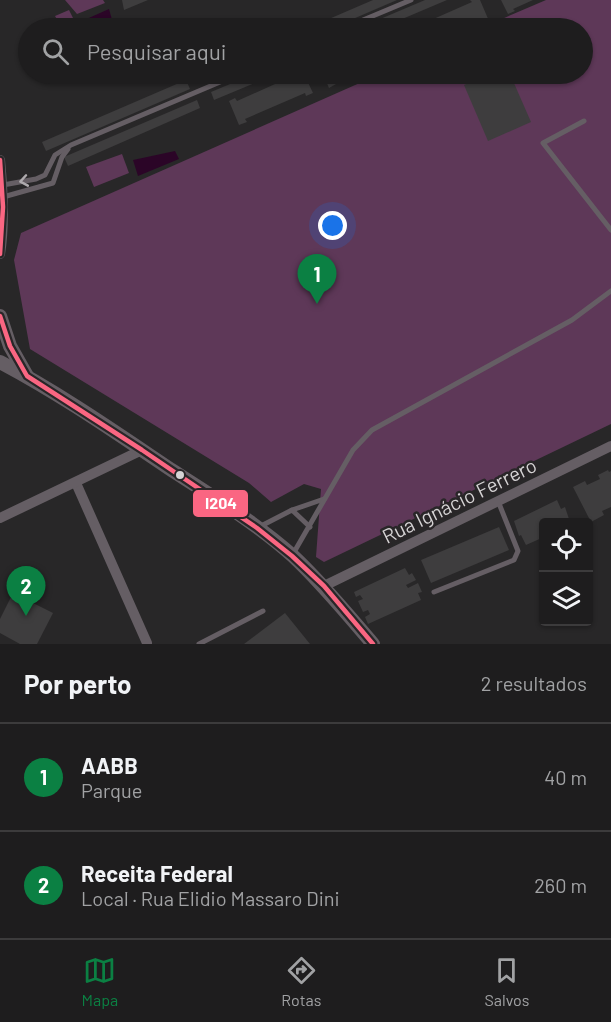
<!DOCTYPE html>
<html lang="pt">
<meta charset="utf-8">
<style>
:root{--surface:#1e1d1e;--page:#262627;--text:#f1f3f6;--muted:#a1a2a4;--line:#3c3b3c;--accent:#0b8043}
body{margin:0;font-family:Barlow,sans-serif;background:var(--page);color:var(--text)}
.controls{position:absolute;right:18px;bottom:18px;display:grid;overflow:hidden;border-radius:6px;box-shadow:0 2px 4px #0004}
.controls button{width:54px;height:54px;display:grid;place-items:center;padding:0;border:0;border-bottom:2px solid var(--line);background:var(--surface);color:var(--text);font:30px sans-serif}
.you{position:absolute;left:333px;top:226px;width:21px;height:21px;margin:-15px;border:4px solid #fff;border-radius:50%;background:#1a73e8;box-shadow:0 0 0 9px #1a73e833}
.badge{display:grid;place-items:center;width:39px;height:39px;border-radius:50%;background:var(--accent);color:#fff;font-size:20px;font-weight:700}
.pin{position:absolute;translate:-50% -50px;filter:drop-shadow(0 2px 3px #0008)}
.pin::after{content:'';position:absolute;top:32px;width:21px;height:18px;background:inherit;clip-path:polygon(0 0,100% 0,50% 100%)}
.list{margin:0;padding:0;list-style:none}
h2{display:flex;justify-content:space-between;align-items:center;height:78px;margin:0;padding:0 24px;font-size:26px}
h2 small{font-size:20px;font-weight:400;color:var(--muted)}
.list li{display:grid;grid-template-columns:39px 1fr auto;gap:18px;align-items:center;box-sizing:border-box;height:108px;padding:0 24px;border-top:2px solid var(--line)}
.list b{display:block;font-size:22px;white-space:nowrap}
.list p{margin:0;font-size:20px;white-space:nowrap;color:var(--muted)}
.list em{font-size:20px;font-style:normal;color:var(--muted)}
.icon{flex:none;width:33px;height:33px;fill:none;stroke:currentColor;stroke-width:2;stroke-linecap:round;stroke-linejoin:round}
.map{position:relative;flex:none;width:611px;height:644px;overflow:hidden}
.search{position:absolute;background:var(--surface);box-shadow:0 2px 4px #0004;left:18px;right:18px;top:18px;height:66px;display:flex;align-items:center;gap:15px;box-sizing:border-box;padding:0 21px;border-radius:33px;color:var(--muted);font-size:22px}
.sheet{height:294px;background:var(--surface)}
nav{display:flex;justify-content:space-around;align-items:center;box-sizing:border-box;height:84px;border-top:2px solid var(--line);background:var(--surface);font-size:16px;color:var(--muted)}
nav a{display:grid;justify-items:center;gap:3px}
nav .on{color:var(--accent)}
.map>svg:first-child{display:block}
.green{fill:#5e3858}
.water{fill:#2b0527}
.building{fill:#3e3d3e}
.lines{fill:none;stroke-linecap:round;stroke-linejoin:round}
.service{stroke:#655e64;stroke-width:5}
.minor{stroke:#655e64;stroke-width:10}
.tertiary{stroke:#655e64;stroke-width:14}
.bus-1-casing{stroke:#292628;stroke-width:9}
.bus-1{stroke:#fa6682;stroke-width:4.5}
.oneway{stroke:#aeaaad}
.bus-dot{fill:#d5d3d4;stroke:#292628;stroke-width:2}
.labels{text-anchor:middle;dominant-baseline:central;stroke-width:5;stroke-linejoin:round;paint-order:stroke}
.street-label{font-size:20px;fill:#d5d3d4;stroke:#292628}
.line-badge{stroke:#292628;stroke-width:2}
.badge-label{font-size:16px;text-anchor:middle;font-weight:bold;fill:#fff}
</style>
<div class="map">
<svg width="611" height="644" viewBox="0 0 611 644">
<rect width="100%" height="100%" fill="#282728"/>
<g class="green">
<polygon points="65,0 103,0 105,3 77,14"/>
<polygon points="546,0 611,0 611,424 324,562 316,557 321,489 304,484 271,502 249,483 30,349 14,260 21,233 380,74 582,74 582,28 481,28"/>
<polygon points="69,10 78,28 62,28 55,16"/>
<polygon points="122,154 129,173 94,187 86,167"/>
</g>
<g class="water">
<polygon points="109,9 114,27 84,28 82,21"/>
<polygon points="175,151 179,159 138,176 133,160"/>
</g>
<g class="building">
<polygon points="122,0 148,0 124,10"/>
<polygon points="373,0 397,0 332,28 308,28"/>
<polygon points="425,0 447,0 381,28 359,28"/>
<polygon points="470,0 480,0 489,21 482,23 481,20 462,28 405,28 411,26 413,28 472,2"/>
<polygon points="501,0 533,0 513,9 515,11 508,14"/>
<polygon points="204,74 228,74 204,84 201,75"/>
<polygon points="254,74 276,74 214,100 211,92"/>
<polygon points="295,74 304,74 313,93 306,96 305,93 245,119 247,122 239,125 229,101 235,98 237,101 295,75"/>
<polygon points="323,74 353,74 335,82 336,84 329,88"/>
<polygon points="489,74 510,74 531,122 488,141 464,85"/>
<polygon points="186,80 190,89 46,151 42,142"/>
<polygon points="197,100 200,108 68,166 64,157"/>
<polygon points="608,470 609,472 611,471 611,507 602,511 604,515 591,522 573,487 585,481 587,485 600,479 598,475"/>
<polygon points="557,500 561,509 565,507 570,522 544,522 544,537 526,545 521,535 519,536 514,521"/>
<polygon points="499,527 509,550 431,583 421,560"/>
<polygon points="405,568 409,575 412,573 416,580 406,585 408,588 418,583 422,592 418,593 421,600 368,624 365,617 370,614 368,610 363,612 358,601 363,599 360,595 356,597 354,592"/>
<polygon points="13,593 53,613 37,644 20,644 0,633 0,619"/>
<polygon points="285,613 310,644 244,644"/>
</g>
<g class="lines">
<g class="service">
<polyline points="344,28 411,0"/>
<polyline points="584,121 543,143 611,230"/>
<polyline points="3,185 36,179 45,175 55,155 71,145 239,74"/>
<polyline points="3,197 53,183 62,157 68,149"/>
<polyline points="292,510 324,499"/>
<polyline points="259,527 292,510 310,527"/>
<polyline points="293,554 353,450 372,430 572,320 611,291"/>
<polyline points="434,592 514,560 518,551 498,501"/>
<polyline points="199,644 263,611"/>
</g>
<g class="minor">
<path d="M0 160C3 191 5 224 0 254"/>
<polyline points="76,483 147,643"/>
<polyline points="0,518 142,450"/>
<polyline points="324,586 611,446"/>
</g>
<g class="tertiary">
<polyline points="0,316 10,346 27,376"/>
<path d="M0 362C59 393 115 432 170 469 212 496 256 523 293 556 322 583 347 614 373 644"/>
</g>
<g class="bus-1-casing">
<g id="bus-1">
<polyline points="0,160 3,207 0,254"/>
<polyline points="0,316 10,346 27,376 142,450 257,528 292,556 324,586 373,644"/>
</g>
</g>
<use href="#bus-1" class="bus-1"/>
</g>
<defs><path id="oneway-chevron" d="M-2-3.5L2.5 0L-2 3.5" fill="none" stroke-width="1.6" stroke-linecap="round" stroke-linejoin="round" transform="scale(1.5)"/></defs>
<use class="oneway" href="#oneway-chevron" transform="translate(24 181) rotate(170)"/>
<circle class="bus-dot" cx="180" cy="475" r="5"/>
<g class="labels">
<g class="street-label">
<text transform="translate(459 500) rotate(-26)">Rua Ignácio Ferrero</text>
</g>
</g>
<rect class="line-badge" x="192" y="489" width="57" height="29" rx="6" fill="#fa6682"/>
<g class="badge-label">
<text x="221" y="509">I204</text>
</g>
</svg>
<div class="controls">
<button><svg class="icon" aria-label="locate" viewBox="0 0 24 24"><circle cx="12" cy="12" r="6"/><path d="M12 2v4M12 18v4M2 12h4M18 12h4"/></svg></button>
<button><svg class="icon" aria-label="layers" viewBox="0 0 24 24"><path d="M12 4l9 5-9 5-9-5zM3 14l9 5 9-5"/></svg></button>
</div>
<div class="you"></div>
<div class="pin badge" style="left:317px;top:304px">1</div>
<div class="pin badge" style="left:26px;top:616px">2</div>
<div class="search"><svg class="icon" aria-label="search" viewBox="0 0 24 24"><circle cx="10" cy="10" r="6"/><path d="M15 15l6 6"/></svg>Pesquisar aqui</div>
</div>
<section class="sheet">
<h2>Por perto<small>2 resultados</small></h2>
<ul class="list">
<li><span class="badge">1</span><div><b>AABB</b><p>Parque</p></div><em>40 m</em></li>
<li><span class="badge">2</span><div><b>Receita Federal</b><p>Local · Rua Elidio Massaro Dini</p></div><em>260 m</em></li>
</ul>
</section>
<nav>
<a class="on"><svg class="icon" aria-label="map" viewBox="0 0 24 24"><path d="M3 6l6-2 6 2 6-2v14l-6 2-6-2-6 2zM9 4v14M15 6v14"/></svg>Mapa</a>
<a><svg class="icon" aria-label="directions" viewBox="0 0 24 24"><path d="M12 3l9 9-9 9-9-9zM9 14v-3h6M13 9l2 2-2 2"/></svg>Rotas</a>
<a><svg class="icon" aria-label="saved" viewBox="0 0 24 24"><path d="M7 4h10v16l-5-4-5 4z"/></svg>Salvos</a>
</nav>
